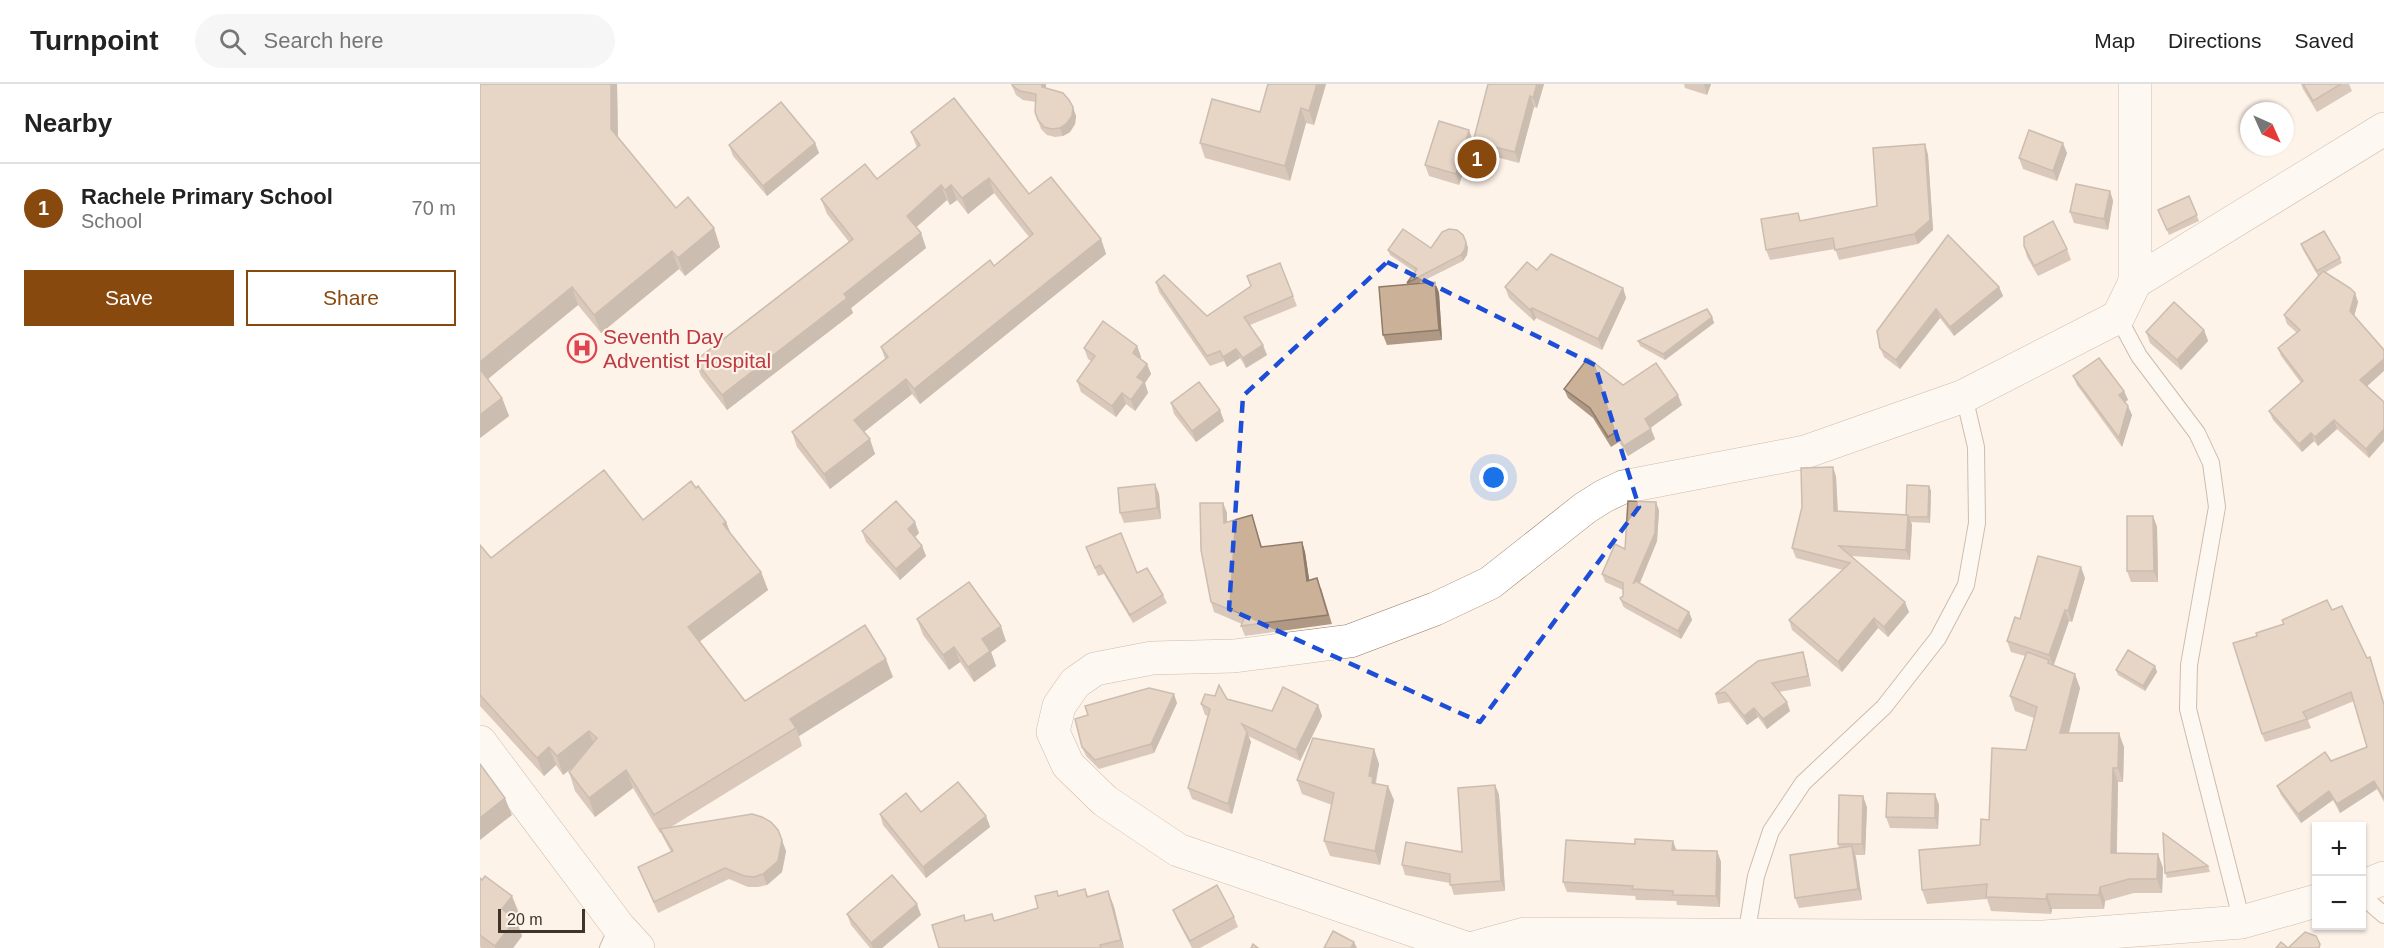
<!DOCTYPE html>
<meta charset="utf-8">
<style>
:root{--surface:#fff;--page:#f6f6f6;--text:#222;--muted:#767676;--line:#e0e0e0;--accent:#88490e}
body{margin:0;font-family:Arial,sans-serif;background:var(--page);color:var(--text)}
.controls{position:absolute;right:18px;bottom:18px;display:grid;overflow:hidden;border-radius:0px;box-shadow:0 2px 4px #0004}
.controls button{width:54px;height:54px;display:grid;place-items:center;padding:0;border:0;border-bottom:2px solid var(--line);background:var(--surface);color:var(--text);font:30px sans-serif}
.compass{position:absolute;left:1760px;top:18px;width:54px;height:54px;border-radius:50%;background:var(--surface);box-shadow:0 2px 4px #0004;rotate:135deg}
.scale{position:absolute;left:18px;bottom:15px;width:87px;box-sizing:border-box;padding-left:6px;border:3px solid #3f342a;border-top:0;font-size:16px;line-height:21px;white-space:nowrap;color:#3f342a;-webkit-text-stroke:4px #fef3e9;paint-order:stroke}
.you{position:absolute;left:1014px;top:394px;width:21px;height:21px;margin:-15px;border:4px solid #fff;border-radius:50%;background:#1a73e8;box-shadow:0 0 0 9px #1a73e833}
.badge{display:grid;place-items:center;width:39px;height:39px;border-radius:50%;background:var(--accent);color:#fff;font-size:20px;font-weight:700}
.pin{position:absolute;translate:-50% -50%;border:3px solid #fff;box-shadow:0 2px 6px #0006}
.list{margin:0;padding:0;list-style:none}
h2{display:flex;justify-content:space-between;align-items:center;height:78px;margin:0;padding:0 24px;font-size:26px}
h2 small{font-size:20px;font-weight:400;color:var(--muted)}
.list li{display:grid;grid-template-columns:39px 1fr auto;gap:18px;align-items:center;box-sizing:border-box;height:90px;padding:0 24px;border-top:2px solid var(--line)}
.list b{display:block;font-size:22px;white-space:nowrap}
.list p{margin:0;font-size:20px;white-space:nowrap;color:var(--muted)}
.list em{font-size:20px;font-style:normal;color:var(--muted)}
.actions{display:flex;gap:12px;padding:18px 24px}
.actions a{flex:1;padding:14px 0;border:2px solid var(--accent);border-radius:0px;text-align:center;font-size:21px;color:var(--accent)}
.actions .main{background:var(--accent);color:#fff}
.icon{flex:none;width:33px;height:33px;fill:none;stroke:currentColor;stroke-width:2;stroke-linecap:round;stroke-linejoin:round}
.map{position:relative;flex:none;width:1904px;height:864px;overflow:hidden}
header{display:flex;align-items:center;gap:36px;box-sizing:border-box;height:84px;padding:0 30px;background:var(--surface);border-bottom:2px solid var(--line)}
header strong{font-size:28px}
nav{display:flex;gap:33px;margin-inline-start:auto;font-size:21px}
.search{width:420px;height:54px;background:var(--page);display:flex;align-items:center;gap:15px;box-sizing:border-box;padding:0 21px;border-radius:33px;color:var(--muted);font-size:22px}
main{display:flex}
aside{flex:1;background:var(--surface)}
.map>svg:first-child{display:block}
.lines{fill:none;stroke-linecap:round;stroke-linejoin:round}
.service-casing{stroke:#947b64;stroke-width:18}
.minor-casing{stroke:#947b64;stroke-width:34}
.service{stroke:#fff;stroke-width:16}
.minor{stroke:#fff;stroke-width:33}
.wall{fill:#af9884}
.shaded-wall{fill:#8f7c6b}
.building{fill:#ccb199;stroke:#8f7c6b;stroke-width:1.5}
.marked{fill:none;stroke:#1d4ed8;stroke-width:4.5;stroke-dasharray:12 8;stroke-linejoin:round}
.labels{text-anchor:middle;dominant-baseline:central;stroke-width:4.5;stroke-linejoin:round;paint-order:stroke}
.health-label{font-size:21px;fill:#be3a42;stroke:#fef3e9;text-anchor:start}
</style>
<header>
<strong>Turnpoint</strong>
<div class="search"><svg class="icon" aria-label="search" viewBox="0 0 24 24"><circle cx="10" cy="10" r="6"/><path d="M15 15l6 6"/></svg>Search here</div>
<nav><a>Map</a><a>Directions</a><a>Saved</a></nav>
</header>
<main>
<aside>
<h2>Nearby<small></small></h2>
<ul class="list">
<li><span class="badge">1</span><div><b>Rachele Primary School</b><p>School</p></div><em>70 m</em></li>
</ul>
<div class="actions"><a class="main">Save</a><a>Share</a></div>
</aside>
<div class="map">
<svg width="1904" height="864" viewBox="0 0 1904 864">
<rect width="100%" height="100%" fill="#fef3e9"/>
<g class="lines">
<g class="service-casing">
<g id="service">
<polyline points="1638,233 1659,272 1717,349 1731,379 1737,423 1709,581 1708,625 1762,838"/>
<polyline points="1882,812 1904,831"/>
<polyline points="1266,852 1276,792 1291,747 1323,699 1404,623 1458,554 1486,501 1497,439 1496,363 1484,312"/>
<polyline points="128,864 138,842"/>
</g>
</g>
<g class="minor-casing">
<g id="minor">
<polyline points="1655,198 1655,0"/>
<polyline points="0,658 138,842 158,864"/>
<polyline points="1882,803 1904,794"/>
<polyline points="986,864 698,766 625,717 588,681 573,648 579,622 595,599 615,585 672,574 754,572 870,557 955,525 1010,499 1105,424 1124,412 1143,403 1325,368 1484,312 1638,233 1655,198 1904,45"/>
<polyline points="994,864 1045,850 1564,853 1762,838 1836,817"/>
</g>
</g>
<use href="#service" class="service"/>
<use href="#minor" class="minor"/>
</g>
<g class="wall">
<polygon points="0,0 137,0 138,53 196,124 234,144 240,163 205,192 199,185 121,249 98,221 8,295 22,314 29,332 0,354"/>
<polygon points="531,0 566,0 566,4 596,32 595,40 590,48 583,52 575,53 567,51 561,45 555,28 556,18 543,16 536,11"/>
<polygon points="846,0 834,41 826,39 810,97 725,74 720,59 780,28"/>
<polygon points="1064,0 1057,24 1054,23 1039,79 997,68 993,58"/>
<polygon points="1204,0 1231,0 1227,11 1205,4"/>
<polygon points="1821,0 1869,0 1872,7 1837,28 1823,5"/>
<polygon points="431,48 549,110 621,155 626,170 440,320 432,310 384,348 395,370 350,405 317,363 312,348 405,275 401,263 514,182 549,153 514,109 488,130 477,116 470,121 467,116 436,143 441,149 446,164 371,224 373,229 247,326 221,292 215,277 369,158 347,130 341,115 397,95 437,64"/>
<polygon points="993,57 979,101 949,92 945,81"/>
<polygon points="335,59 339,69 287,112 253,72 249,61"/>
<polygon points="1445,60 1448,71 1453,146 1438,160 1359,176 1355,165 1290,176 1286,166 1321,137 1397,122"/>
<polygon points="1587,69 1577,97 1543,85 1539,74"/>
<polygon points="1630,107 1633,117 1628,146 1594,139 1590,128"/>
<polygon points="1709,112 1719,137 1689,151 1678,126"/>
<polygon points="1821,160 1860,174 1862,179 1846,188 1875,209 1878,218 1874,232 1887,302 1904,318 1904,357 1889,374 1857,345 1838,362 1834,357 1822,368 1793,336 1789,327 1821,299 1801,272 1798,264 1817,249 1807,240 1804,231 1838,192 1823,166"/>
<polygon points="1544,162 1587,165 1591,176 1558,192 1547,173"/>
<polygon points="988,163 987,171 983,177 939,199 955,198 959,209 962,256 907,261 903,251 927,200 927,199 935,188 910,171 908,166"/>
<polygon points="800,179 817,222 770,241 787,271 766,284 760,274 747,283 744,277 730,282 679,208 676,198 727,232 771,202"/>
<polygon points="1057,186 1143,204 1146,214 1122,266 1056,234 1054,237 1029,214 1025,203"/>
<polygon points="1519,203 1523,212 1474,252 1460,234 1420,285 1404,273 1400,264 1397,247"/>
<polygon points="1232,233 1234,239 1185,276 1160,262 1158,257"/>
<polygon points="1724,246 1728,257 1701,286 1670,259 1666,248"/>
<polygon points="657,262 661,273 660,275 667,280 671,290 665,299 668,309 655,327 646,320 636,333 601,308 597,297 611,277 608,275 604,264"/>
<polygon points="1593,292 1644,307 1648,316 1645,318 1652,331 1642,363 1597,301"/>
<polygon points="1143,301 1202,321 1170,344 1175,355 1148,372 1139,358 1131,363 1113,334 1088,314 1084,305"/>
<polygon points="691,319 744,337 716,358 694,330"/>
<polygon points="1353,383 1356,393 1358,427 1426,431 1449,402 1451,407 1450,439 1431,438 1432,441 1430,476 1372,472 1429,528 1408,553 1398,544 1362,588 1312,546 1309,536 1363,486 1316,474 1312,464 1322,423"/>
<polygon points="675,400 679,410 681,435 644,439 640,429"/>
<polygon points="743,419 747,429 747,438 775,441 782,463 822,458 825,468 829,496 841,504 852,540 765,552 761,542 762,540 734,528 731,518"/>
<polygon points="1179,426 1177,457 1160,499 1209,528 1212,536 1201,555 1145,524 1143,522 1140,514 1143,512 1143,506 1125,498 1122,490"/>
<polygon points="1673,432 1677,443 1678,498 1651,498 1647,487"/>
<polygon points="163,436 246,438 250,448 281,488 288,506 220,557 265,617 413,593 319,652 322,662 191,743 306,767 302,788 287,801 278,803 268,803 249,795 178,829 158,783 191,768 184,755 181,749 180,749 153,704 115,733 95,707 89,688 93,683 83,691 76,681 64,692 0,622 0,461 11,474"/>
<polygon points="382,447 439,449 435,453 442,462 446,472 420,496 386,458"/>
<polygon points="606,463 657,489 683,511 687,519 653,539 624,490 618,492"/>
<polygon points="1605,494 1592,538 1589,537 1574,581 1600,604 1589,649 1644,663 1643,698 1638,698 1637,769 1678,770 1683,784 1682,809 1654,809 1625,817 1624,825 1572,825 1571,830 1511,827 1507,815 1447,820 1442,806 1500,761 1509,736 1546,666 1554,634 1535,627 1530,612 1545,572 1531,568 1527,557 1540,535"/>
<polygon points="1852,526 1887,574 1890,573 1904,619 1904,718 1897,705 1860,729 1853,716 1821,739 1801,711 1797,702 1851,677 1887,663 1874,617 1828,636 1831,644 1785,658 1782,650 1777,552"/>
<polygon points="437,535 526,557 511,568 516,582 494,598 480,578 469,586 443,551"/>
<polygon points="1326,578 1331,602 1299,608 1310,627 1287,645 1278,633 1267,641 1249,618 1238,620 1235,610"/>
<polygon points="1675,582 1677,588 1665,607 1638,591 1636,586"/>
<polygon points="747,615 792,627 838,621 842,632 820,677 768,652 771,658 752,730 712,715 708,704 728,632 725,631 721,620"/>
<polygon points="697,619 674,669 619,685 606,672 602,663"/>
<polygon points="894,665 899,680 896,699 914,716 900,781 850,772 844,757 852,721 822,710 817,696"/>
<polygon points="1015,701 1019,711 1025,807 974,811 970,799 925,791 922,781 982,768"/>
<polygon points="1455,710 1459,721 1458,745 1410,744 1406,733"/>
<polygon points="1387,723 1385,771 1375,771 1382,816 1319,824 1315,814 1359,764 1358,760"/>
<polygon points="441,728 506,732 510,743 446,794 403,741 400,730"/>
<polygon points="1196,766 1237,767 1241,778 1240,823 1197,821 1196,817 1156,816 1155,812 1087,808 1083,798"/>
<polygon points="1728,782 1730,788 1687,794 1685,789"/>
<polygon points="0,794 39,829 35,834 42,852 33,864 1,864 0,863"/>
<polygon points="605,805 608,812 628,807 634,823 644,864 459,864 486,837 514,837 558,824 579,812"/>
<polygon points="693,826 754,833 758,843 720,864 712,864 697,836"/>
<polygon points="367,830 441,831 402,864 390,864 371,841"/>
</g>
<g class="shaded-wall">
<polygon points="131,0 137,0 138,63 131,45"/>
<polygon points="562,0 566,0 565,12 562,3"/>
<polygon points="837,0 846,0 834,41 829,27"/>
<polygon points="1057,0 1064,0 1057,24 1053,14"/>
<polygon points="1224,0 1231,0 1227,11"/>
<polygon points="1050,12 1054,23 1039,79 1035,68"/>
<polygon points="593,23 596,32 595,40 590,48 583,52 580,44"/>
<polygon points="821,24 826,39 810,97 805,82"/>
<polygon points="989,46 993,57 979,101 976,90"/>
<polygon points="335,59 339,69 287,112 283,102"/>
<polygon points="1583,59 1587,69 1577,97 1573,87"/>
<polygon points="1445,60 1448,71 1453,146 1438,160 1434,150"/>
<polygon points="509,94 514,109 488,130 482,114"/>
<polygon points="461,101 467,116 432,147 427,132"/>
<polygon points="471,101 477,116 470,121 465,106"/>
<polygon points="1630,107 1633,117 1628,146 1624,135"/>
<polygon points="234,144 240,163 205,192 198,174"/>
<polygon points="441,149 446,164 371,224 373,229 247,326 242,311 364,210"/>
<polygon points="621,155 626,170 440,320 434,305"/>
<polygon points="986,158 988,163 987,171 983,177 981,171"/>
<polygon points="192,167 199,185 121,249 114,231"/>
<polygon points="955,198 959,209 962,256 959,246"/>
<polygon points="92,203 98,221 3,299 0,290 0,278"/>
<polygon points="1519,203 1523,212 1474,252 1470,243"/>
<polygon points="1143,204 1146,214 1122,266 1118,255"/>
<polygon points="1875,209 1878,218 1873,236 1870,227"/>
<polygon points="1052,224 1056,234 1054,237 1050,226"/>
<polygon points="1456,225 1460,234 1420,285 1416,276"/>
<polygon points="1232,233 1234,239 1185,276 1183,270"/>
<polygon points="1724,246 1728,257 1701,286 1697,276"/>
<polygon points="783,261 787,271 766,284 763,274"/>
<polygon points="657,262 661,273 657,280 653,269"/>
<polygon points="756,265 760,274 747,283 743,273"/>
<polygon points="1904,275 1904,287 1884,305 1880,296"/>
<polygon points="667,280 671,290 665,299 668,309 655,327 651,316 657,293"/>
<polygon points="426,295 432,310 380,351 374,336"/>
<polygon points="1644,307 1648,316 1642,320 1639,311"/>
<polygon points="642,309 646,320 636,333 632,322"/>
<polygon points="1198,311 1202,321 1169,345 1165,335"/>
<polygon points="22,314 29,332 0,354 0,331"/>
<polygon points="1648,322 1652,331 1642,363 1639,354"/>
<polygon points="740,326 744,337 716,358 712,347"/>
<polygon points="1854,336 1857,345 1838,362 1835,353"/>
<polygon points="1171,345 1175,355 1148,372 1144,362"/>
<polygon points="1904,345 1904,357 1889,374 1886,365"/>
<polygon points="1831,349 1834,357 1822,368 1819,360"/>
<polygon points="390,355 395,370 350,405 344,390"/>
<polygon points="1353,383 1356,393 1358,437 1354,427"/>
<polygon points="675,400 679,410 681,435 677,424"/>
<polygon points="1449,402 1451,407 1450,439 1448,433"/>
<polygon points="1176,418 1179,426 1177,457 1156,508 1153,500"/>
<polygon points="743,419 747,429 747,449 744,439"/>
<polygon points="1428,431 1432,441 1430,476 1426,466"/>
<polygon points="1673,432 1677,443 1678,498 1674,487"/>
<polygon points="246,438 253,456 243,440"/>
<polygon points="435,438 439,449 432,456 428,445"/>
<polygon points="822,458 825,468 831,507 827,497"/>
<polygon points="442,462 446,472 420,496 416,485"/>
<polygon points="1601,483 1605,494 1592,538 1588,527"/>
<polygon points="281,488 288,506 215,561 208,543"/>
<polygon points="1425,518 1429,528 1408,553 1404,543"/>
<polygon points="1585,526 1589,537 1573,582 1569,571"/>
<polygon points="1209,528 1212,536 1201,555 1198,547"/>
<polygon points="1394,534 1398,544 1362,588 1358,578"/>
<polygon points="521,542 526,557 511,568 516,582 494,598 488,583 502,555"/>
<polygon points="474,563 480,578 469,586 463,571"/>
<polygon points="1323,568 1326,578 1331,602 1328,592"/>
<polygon points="406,575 413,593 319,652 316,644 310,635"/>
<polygon points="1675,582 1677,588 1665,607 1663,602"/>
<polygon points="1595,590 1600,604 1585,663 1580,649"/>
<polygon points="694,610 697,619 674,669 671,660"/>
<polygon points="1307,618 1310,627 1287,645 1283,635"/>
<polygon points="838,621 842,632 820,677 816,666"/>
<polygon points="1274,624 1278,633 1267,641 1264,632"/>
<polygon points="109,647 116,665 83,691 77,672"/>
<polygon points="767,648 771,658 752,730 748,720"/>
<polygon points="1639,649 1644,663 1643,698 1638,684"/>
<polygon points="69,663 76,681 64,692 57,674"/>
<polygon points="894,665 899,680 895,699 899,707 889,692"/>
<polygon points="1633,684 1638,698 1636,783 1631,769"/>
<polygon points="146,686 153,704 115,733 109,714"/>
<polygon points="1894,697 1897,705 1860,729 1857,720"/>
<polygon points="1015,701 1019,711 1025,807 1021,797"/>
<polygon points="908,702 914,716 900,781 895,767"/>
<polygon points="1849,707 1853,716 1821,739 1818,730"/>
<polygon points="1455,710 1459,721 1458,745 1455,734"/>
<polygon points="1383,712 1387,723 1385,771 1382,760"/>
<polygon points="25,714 32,731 0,756 0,734"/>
<polygon points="506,732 510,743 446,794 443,783"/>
<polygon points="302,756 306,767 302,788 287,801 283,790"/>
<polygon points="1193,757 1197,768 1192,766"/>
<polygon points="1372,762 1376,773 1382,816 1378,805"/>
<polygon points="1237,767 1241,778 1240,823 1236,812"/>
<polygon points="1678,770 1683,784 1682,809 1677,795"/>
<polygon points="1620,803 1625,817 1624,825 1619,811"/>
<polygon points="628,807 634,823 644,864 641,856"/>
<polygon points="1567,810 1572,825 1571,830 1566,815"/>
<polygon points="32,812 39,829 29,842 22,825"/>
<polygon points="437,820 441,831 402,864 393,864 391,859"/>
<polygon points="36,835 42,852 33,864 15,864 15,862"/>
<polygon points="874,858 877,864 871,864"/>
</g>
<g class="building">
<polygon points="0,0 131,0 131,45 196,124 208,113 234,144 198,174 192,167 114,231 92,203 0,278"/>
<polygon points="532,0 562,0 562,3 583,9 589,16 593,23 592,32 587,39 580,44 572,45 564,43 558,36 555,28 556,10 540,7 533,2"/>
<polygon points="788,0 837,0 829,27 821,24 805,82 720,59 732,15 780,28"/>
<polygon points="1008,0 1057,0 1053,14 1050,12 1035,68 993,58"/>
<polygon points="1823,0 1861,0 1833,17"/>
<polygon points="474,14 549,110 571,93 621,155 434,305 426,295 374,336 390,355 344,390 312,348 408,273 401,263 510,176 514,182 553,150 509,94 482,114 471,101 465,106 461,101 427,132 441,149 364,210 367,214 242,311 215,277 373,155 341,115 385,80 397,95 440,61 431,48"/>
<polygon points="301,18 335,59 283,102 249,61"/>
<polygon points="959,37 989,46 976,90 945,81"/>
<polygon points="1549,46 1583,59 1573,87 1539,74"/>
<polygon points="1445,60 1450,136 1434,150 1355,166 1353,154 1286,166 1281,135 1318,129 1320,137 1397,122 1393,64"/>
<polygon points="1596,100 1630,107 1624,135 1590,128"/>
<polygon points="1709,112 1717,131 1687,146 1678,126"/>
<polygon points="1573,137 1587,165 1554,182 1544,162 1544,153"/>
<polygon points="923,145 951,164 962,148 969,145 977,146 983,151 986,158 985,165 981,171 927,199 937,185 908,166"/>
<polygon points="1844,147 1860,174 1837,187 1821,160"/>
<polygon points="1468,151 1519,203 1470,243 1456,225 1416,276 1400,264 1397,247"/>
<polygon points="1071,170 1143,204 1118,255 1052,224 1050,226 1025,203 1047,178 1057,186"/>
<polygon points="800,179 813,212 764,233 783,261 763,274 756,265 743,273 740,267 727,272 676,198 684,191 727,232 771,202 767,192"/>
<polygon points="1843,187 1870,204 1875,209 1870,227 1904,266 1904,275 1880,296 1904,318 1904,345 1886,365 1854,336 1835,353 1831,349 1819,360 1789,327 1823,297 1798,264 1820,246 1804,231"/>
<polygon points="955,198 959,246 903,251 899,203"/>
<polygon points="1694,218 1724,246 1697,276 1666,248"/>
<polygon points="1227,225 1232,233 1183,270 1158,257"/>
<polygon points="623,237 657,262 653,269 667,280 657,293 664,298 651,316 642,309 632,322 597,297 615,272 604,264"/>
<polygon points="1108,274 1143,301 1176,279 1198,311 1165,335 1171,345 1144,362 1136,348 1128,353 1110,324 1084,305"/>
<polygon points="1619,274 1644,307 1639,311 1648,322 1639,354 1593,292"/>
<polygon points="0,285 22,314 0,331"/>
<polygon points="719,298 740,326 712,347 691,319"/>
<polygon points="1353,383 1354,427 1428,431 1426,466 1359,462 1425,518 1404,543 1394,534 1358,578 1309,536 1370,479 1312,464 1322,423 1321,384"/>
<polygon points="124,386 163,436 211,397 216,404 218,402 246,438 243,440 281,488 208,543 265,617 385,541 406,575 310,635 316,644 174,731 146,686 109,714 89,688 117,654 109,647 77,672 69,663 57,674 0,611 0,461 11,474"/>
<polygon points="675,400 677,424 640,429 638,404"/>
<polygon points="1427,401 1449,402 1448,433 1428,433 1428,431 1426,431"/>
<polygon points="416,417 435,438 428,445 442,462 416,485 382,447"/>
<polygon points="1148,417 1176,418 1175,449 1153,500 1156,497 1209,528 1198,547 1142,517 1140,514 1143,512 1143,499 1122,490 1135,460 1145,465"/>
<polygon points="720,419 743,419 744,439 772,431 781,463 822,458 827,497 837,494 848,531 761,542 765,532 731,518 721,466"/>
<polygon points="1647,432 1673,432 1674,487 1647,487"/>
<polygon points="641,449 657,489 667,484 683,511 650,531 620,481 615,484 606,463"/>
<polygon points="1558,472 1601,483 1588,527 1585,526 1569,571 1527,557 1535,533 1540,535"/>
<polygon points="489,498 521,542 502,555 510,567 488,583 474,563 463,571 437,535"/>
<polygon points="1847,516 1852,526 1862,522 1887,574 1890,573 1904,621 1904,714 1894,697 1857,720 1849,707 1818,730 1797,702 1845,668 1851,677 1887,663 1871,608 1823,628 1827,635 1782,650 1753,559 1777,552 1776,549 1804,540 1802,536"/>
<polygon points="1648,566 1675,582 1663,602 1636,586"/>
<polygon points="1323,568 1328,592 1292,599 1307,618 1283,635 1274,624 1264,632 1245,608 1235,610 1278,577"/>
<polygon points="1547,568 1569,576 1568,579 1595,590 1580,649 1639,649 1638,684 1633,684 1631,769 1678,770 1677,795 1649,795 1620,803 1619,811 1567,810 1566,815 1506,813 1507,800 1442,806 1439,766 1500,761 1501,735 1509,736 1512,664 1546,666 1557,623 1530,612"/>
<polygon points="739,601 747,615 792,627 803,603 838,621 816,666 762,640 767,648 748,720 708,704 730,625 721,620 725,610 735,612"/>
<polygon points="669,604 694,610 671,660 615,676 602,663 595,635 608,631 605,622"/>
<polygon points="833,654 894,665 889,692 893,693 892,699 908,702 895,767 844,757 854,709 817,696"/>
<polygon points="0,680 25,714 0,734"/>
<polygon points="478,698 506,732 443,783 400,730 426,709 441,728"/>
<polygon points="1015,701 1021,797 970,801 970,790 922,781 926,758 982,768 978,704"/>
<polygon points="1407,709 1455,710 1455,734 1406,733"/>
<polygon points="1359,711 1383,712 1382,760 1358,760"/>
<polygon points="272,730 282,733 291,738 298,746 302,756 298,777 283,790 274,793 264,792 245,784 174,818 158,783 193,767 180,745"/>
<polygon points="1683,749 1728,782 1685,789"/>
<polygon points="1155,755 1193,757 1192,766 1237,767 1236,812 1193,811 1193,807 1152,805 1153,802 1083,798 1086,756 1155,760"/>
<polygon points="1372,762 1378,805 1315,814 1310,771"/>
<polygon points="412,791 437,820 391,859 367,830"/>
<polygon points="5,792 32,812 22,825 36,835 15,862 0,851 0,794 2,796"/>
<polygon points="737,801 754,833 710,857 693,826"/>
<polygon points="605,805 607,813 628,807 641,856 620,861 621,864 459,864 452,841 484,831 485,837 512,830 514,837 558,824 555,812 577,807 578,812"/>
<polygon points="853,847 874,858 871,864 844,864"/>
<polygon points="1825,848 1836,852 1840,860 1839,864 1796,864 1801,858 1808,864"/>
<polygon points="773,860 778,864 771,864"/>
</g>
<path d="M0 0H1904V864H0ZM907 178 1115 281 1159 423 1000 638 749 525 763 312Z" fill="#fef3e9" fill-opacity=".55" fill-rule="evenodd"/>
<path class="marked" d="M907 178 1115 281 1159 423 1000 638 749 525 763 312Z"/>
<defs>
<g id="hospital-ring" transform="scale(1.5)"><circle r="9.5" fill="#fef3e9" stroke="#e0444e" stroke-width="1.5"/><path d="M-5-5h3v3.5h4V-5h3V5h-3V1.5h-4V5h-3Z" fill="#e0444e"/></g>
</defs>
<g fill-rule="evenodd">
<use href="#hospital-ring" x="102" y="264"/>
</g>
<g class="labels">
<g class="health-label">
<text x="123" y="252">Seventh Day<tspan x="123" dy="24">Adventist Hospital</tspan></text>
</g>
</g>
</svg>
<div class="controls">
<button>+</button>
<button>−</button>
</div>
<svg class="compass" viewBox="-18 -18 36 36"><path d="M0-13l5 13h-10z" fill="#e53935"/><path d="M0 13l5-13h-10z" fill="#767676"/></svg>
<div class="scale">20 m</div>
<div class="you"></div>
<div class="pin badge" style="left:997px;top:75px">1</div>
</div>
</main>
